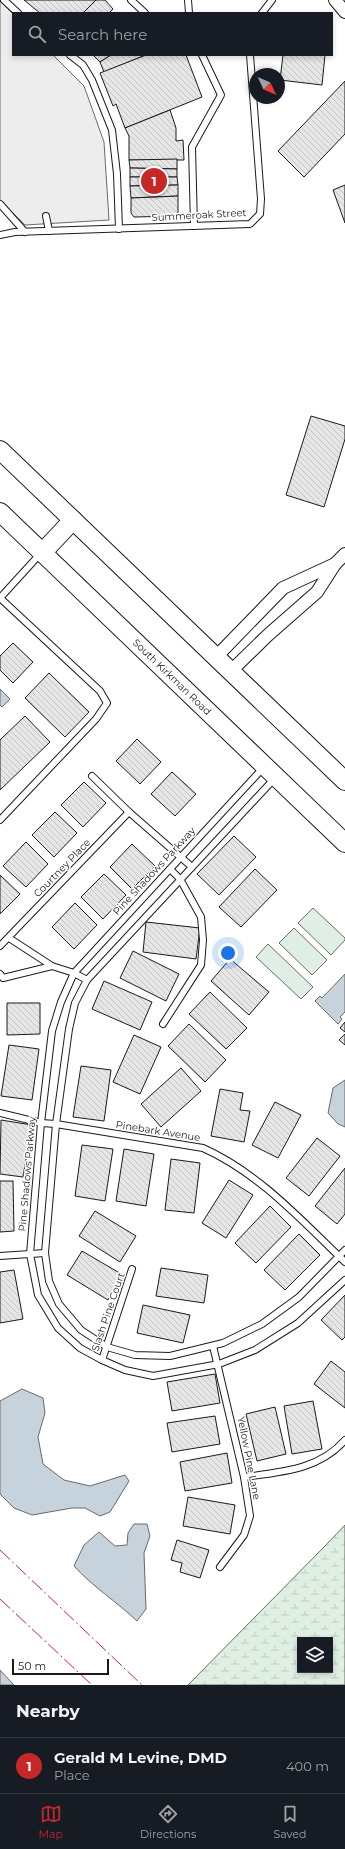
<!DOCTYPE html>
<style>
:root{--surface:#171b24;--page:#242831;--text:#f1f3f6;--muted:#9ea1a6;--line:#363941;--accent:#c62828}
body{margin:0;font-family:Montserrat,sans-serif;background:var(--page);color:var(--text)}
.controls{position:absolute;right:12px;bottom:12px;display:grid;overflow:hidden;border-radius:0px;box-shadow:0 2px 6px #0003}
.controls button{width:36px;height:36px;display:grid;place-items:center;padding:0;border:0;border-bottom:1px solid var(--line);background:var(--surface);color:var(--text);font:20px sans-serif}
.compass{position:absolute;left:249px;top:68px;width:36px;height:36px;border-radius:50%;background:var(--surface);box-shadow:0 2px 6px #0003;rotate:134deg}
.scale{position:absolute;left:12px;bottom:10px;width:97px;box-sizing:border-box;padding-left:4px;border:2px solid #1a1a1a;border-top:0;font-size:11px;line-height:14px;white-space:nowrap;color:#1a1a1a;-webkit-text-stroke:3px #fff;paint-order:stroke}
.you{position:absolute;left:228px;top:953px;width:14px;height:14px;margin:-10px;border:3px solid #fff;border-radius:50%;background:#1a73e8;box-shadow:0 0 0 6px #1a73e833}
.badge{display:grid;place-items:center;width:26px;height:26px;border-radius:50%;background:var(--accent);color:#fff;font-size:13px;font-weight:700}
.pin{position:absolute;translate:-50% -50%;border:2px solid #fff;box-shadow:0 1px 4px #0006}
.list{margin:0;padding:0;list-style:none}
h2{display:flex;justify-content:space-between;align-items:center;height:52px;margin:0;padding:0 16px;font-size:17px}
h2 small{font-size:13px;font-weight:400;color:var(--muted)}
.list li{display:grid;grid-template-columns:26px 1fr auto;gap:12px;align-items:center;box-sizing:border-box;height:56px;padding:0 16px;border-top:1px solid var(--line)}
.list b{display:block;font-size:15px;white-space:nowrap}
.list p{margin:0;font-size:13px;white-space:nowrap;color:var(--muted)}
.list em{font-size:13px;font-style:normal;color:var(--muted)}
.icon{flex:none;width:22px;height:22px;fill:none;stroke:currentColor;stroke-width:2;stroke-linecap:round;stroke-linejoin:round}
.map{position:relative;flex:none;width:345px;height:1685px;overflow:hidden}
.search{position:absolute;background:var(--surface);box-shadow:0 2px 6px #0003;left:12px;right:12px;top:12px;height:44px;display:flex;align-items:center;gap:10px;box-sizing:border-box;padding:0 14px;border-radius:0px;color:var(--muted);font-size:15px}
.sheet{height:108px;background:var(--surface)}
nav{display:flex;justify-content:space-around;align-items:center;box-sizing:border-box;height:56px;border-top:1px solid var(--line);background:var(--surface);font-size:11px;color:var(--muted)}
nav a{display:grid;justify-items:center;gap:2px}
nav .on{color:var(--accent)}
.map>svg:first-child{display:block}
.wetland{fill:url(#wetland-marsh);stroke:#6a6a6a;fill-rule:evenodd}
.garden{fill:#e0efe3;stroke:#6a6a6a}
.parking{fill:#ededed;stroke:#6a6a6a}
.water{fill:#c6d2dc;stroke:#6a6a6a}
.building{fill:url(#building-back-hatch);stroke:#1a1a1a}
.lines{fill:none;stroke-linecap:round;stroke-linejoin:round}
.service-casing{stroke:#1a1a1a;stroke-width:8}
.minor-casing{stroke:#1a1a1a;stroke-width:14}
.primary-casing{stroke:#1a1a1a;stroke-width:20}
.service{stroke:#fff;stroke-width:6}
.minor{stroke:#fff;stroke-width:12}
.primary{stroke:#fff;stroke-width:18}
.power{stroke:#c62828;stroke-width:1;stroke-dasharray:14 3 2 3;stroke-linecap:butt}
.labels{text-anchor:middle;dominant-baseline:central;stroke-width:3;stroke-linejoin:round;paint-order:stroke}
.street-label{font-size:10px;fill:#1a1a1a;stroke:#fff}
</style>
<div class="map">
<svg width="345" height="1685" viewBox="0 0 345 1685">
<defs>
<pattern id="wetland-marsh" width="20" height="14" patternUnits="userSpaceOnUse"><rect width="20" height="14" fill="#e0efe3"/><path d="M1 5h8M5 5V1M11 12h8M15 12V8" fill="none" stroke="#c0ccc2"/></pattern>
<pattern id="building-back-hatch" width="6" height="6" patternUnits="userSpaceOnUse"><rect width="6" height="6" fill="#e6e6e6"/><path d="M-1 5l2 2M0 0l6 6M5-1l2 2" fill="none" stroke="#c5c5c5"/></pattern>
</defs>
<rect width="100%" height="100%" fill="#fff"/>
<path class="wetland" d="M345 1525V1685H188L325 1546ZM300 1640H330V1670H300Z"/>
<g class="garden">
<polygon points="313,908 345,938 345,940 331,955 298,923"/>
<polygon points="294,928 327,960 312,975 279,943"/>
<polygon points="268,944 313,987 301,999 256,957"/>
</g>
<polygon class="parking" points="0,1 13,14 13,55 53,55 84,86 104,142 109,220 25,225 0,200"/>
<g class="water">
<polygon points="0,689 10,699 2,707 0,705"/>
<polygon points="345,974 345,1012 340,1017 342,1019 338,1024 315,1001 320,996 322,998"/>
<polygon points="345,1080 345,1127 338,1124 328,1113 333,1088"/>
<polygon points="22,1389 43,1398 45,1413 38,1437 43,1464 64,1480 90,1486 125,1475 129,1481 110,1512 100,1516 85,1508 72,1508 32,1515 14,1508 0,1494 0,1401"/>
<path d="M134 1524H147L150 1536 144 1553 146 1609 137 1621C117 1602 93 1587 74 1566L84 1545 99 1532 115 1546 127 1545 128 1533Z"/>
<polygon points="0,1670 14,1685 0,1685"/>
</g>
<g class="building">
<polygon points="24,0 96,0 83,13 40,13"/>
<polygon points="96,0 105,0 113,9 109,13 83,13"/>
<polygon points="93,55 111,55 100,62"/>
<polygon points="111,55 146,55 104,72 100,62"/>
<polygon points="146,55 186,55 202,97 125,128 116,104 113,106 100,73"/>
<polygon points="283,55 325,55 322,85 280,80"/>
<polygon points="345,81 345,134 304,177 278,151"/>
<polygon points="170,110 176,128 176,141 183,140 184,160 129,160 129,136 125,128"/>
<polygon points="177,159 177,169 130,168 129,160"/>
<polygon points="130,168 177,169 177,177 130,177"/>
<polygon points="130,177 177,177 178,185 130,186"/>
<polygon points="178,185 178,196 131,198 130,186"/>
<polygon points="345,185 345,223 333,190"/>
<polygon points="178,196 178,216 134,217 131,213 131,198"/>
<polygon points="311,416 345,426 345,439 324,507 286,495"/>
<polygon points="13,643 33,662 13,683 0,670 0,656"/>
<polygon points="49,673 89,712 65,737 25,698"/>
<polygon points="25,716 50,742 0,790 0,740"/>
<polygon points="137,739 161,762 140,784 116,761"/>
<polygon points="172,772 196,794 175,816 151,794"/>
<polygon points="84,782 106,803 83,827 61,805"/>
<polygon points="55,812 77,833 54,857 32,835"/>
<polygon points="234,836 256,857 219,895 197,874"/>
<polygon points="26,842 48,864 26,887 3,866"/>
<polygon points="132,844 155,866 132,889 110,867"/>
<polygon points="255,869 277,890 241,927 219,907"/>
<polygon points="104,874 126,895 103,919 81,897"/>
<polygon points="0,875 20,894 0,914"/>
<polygon points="75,903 97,925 74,949 52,927"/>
<polygon points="146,922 200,928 196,959 143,952"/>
<polygon points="133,951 179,974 166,1001 120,978"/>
<polygon points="230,959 269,992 249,1015 211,981"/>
<polygon points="104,981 152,1002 140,1030 92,1009"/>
<polygon points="210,992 247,1028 226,1049 189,1014"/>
<polygon points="7,1003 40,1003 40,1034 7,1035"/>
<polygon points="345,1022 345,1032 340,1028"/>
<polygon points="189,1024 226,1060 205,1082 168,1046"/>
<polygon points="345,1034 345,1045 339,1040"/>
<polygon points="134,1035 161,1047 140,1094 113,1082"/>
<polygon points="9,1045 39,1049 32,1100 1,1096"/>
<polygon points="81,1066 111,1070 104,1121 73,1117"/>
<polygon points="181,1068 201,1091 161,1127 141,1104"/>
<polygon points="220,1089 243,1093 240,1110 250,1111 244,1142 211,1136"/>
<polygon points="275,1102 301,1115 278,1158 252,1145"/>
<polygon points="1,1120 32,1125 23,1177 0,1174"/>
<polygon points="317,1138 340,1156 309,1196 286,1178"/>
<polygon points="82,1145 113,1149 105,1201 75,1196"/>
<polygon points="124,1149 154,1154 146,1206 116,1201"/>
<polygon points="171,1159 200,1163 194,1213 165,1210"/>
<polygon points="345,1168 345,1214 337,1224 315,1206"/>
<polygon points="229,1180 253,1195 226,1238 202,1223"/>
<polygon points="0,1181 13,1181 14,1231 0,1232"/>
<polygon points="270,1206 291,1227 256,1263 235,1243"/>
<polygon points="95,1211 136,1236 120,1262 79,1236"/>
<polygon points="299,1234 320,1255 285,1290 264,1270"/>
<polygon points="82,1251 123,1275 108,1300 67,1275"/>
<polygon points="161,1268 208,1275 204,1303 156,1296"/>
<polygon points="14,1270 23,1319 0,1323 0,1272"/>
<polygon points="345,1295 345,1337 342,1340 321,1320"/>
<polygon points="143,1305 190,1315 183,1343 137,1333"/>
<polygon points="331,1361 345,1372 345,1408 314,1384"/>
<polygon points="215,1374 220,1403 172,1411 167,1382"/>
<polygon points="313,1401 322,1449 292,1454 284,1406"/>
<polygon points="275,1407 286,1454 257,1461 246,1414"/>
<polygon points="215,1416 220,1444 172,1452 167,1423"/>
<polygon points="227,1453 232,1483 185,1491 180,1462"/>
<polygon points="188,1497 235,1505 230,1534 183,1526"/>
<polygon points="177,1540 209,1550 200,1578 180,1572 182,1563 171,1560"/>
</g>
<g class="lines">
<g class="service-casing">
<g id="service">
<polyline points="4,0 18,13"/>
<polyline points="131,0 145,13"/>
<polyline points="188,0 189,13"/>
<polyline points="262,13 272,0"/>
<polyline points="70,55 83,65 92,80 112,130 117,174 119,229"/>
<polyline points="0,204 25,232"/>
<polyline points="46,216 49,231"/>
<polyline points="194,226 192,147 221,95 202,55"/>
<polyline points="0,235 15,232 250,224 260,214 261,199 250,55"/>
<polyline points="0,598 100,691 107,703 96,719 0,820"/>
<polyline points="0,598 41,553"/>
<polyline points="264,767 74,973 61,1002 52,1031 41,1123 30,1254 38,1295 58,1328 80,1348 102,1360 125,1370 153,1376 219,1364 255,1350 298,1323 345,1280"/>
<polyline points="92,776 129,812 192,867"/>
<polyline points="275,778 87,980 75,1003 69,1029 56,1124 45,1253 49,1281 59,1304 81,1330 107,1347 135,1355 170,1356 223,1343 262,1324 299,1297 345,1250"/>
<polyline points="9,938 52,966 74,973 87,980"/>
<polyline points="0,946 129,812"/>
<polyline points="0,974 3,978 52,966"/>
<polyline points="163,1024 201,965 203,940 201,917 180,879 170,869"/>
<path d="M0 1113 41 1123 56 1124 203 1148C259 1173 301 1220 345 1262"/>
<polyline points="0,1256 45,1253"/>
<polyline points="213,1346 244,1477 250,1516 244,1535 220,1567"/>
<polyline points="102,1360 132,1269"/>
<path d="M244 1477C281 1472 319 1470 345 1440"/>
</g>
</g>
<g class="minor-casing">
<g id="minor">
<polyline points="335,0 345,12"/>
<polyline points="216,657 283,588 335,564"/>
<polyline points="231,671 268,635 317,592 335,564 345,554"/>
</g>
</g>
<g class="primary-casing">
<g id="primary">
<polyline points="0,450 345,781"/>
<polyline points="0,512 345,843"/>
<polyline points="42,553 73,520"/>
</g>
</g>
<use href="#service" class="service"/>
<use href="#minor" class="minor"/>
<use href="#primary" class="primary"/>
<g class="power">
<polyline points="0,1550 142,1685"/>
<polyline points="0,1599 92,1685"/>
</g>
</g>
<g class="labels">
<g class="street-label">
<text transform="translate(199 215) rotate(-3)">Summeroak Street</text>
<text transform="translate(172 677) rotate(44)">South Kirkman Road</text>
<text transform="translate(62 868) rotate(-46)">Courtney Place</text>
<text transform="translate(154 871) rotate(-47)">Pine Shadows Parkway</text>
<text transform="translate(158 1131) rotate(9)">Pinebark Avenue</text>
<text transform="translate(27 1174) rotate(-85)">Pine Shadows Parkway</text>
<text transform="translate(108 1312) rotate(-71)">Slash Pine Court</text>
<text transform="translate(249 1458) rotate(79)">Yellow Pine Lane</text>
</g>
</g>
</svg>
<div class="controls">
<button><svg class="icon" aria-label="layers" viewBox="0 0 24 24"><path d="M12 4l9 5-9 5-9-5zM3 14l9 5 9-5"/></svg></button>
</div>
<svg class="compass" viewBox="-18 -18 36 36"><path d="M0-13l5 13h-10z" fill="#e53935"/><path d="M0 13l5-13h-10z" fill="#9ea1a6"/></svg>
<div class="scale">50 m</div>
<div class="you"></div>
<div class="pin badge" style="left:154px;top:181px">1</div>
<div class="search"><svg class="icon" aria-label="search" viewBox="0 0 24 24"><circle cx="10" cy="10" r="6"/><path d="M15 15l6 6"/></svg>Search here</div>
</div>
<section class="sheet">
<h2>Nearby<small></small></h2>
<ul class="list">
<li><span class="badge">1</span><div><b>Gerald M Levine, DMD</b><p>Place</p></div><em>400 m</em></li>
</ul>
</section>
<nav>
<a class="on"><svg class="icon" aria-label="map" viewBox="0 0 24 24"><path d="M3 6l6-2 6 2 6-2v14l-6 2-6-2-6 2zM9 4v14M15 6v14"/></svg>Map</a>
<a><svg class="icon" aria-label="directions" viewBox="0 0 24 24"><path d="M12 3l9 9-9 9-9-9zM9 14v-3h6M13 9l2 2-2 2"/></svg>Directions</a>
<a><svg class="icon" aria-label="saved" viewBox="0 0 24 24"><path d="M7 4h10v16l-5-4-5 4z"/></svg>Saved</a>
</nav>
